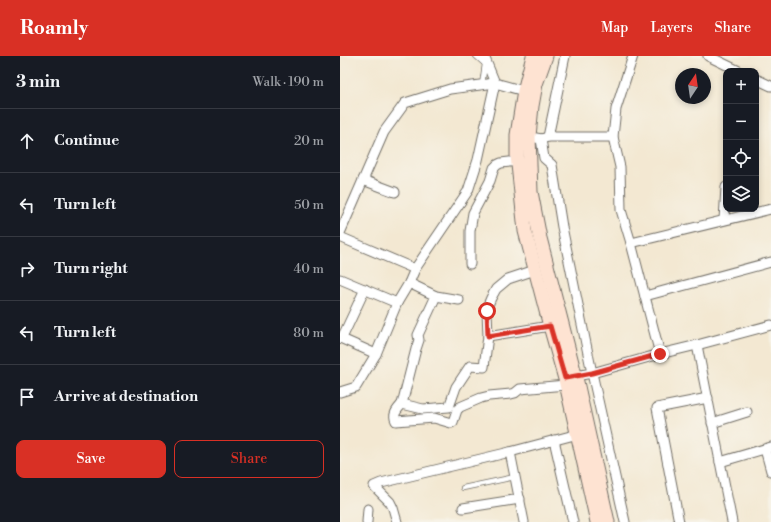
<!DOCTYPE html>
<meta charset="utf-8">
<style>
:root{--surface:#171b24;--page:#242831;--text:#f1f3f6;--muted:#9ea1a6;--line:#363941;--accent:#d93025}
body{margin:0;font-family:"Libre Bodoni",serif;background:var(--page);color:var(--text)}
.controls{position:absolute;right:12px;top:12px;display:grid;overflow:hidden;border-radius:8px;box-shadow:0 2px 6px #0003}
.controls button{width:36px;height:36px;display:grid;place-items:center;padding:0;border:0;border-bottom:1px solid var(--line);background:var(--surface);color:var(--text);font:20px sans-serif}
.compass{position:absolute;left:335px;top:12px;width:36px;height:36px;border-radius:50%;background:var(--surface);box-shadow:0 2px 6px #0003;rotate:13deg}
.stop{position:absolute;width:12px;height:12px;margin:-9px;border:3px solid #d93025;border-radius:50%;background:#fff}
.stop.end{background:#d93025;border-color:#fff;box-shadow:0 1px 4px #0008}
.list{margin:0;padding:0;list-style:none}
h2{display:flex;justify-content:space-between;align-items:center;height:52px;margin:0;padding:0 16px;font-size:17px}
h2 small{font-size:13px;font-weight:400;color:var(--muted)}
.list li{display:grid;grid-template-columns:26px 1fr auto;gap:12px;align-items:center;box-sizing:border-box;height:64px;padding:0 16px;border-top:1px solid var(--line)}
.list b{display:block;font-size:15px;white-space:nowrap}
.list em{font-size:13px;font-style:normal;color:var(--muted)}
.actions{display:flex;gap:8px;padding:12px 16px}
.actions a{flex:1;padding:9px 0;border:1px solid var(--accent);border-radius:8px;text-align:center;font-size:14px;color:var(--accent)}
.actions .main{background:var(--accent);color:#fff}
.icon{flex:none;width:22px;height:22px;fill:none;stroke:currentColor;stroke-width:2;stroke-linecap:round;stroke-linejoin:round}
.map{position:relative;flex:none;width:431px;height:466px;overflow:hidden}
header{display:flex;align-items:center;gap:24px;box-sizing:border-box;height:56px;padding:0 20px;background:var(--accent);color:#fff}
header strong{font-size:19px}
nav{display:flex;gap:22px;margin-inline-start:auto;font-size:14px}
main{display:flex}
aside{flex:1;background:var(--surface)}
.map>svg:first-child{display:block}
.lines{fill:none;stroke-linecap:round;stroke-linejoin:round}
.lane-casing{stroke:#716d65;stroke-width:6}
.street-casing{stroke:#716d65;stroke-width:11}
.secondary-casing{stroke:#716d65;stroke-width:15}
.lane{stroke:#fff;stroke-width:4.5}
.street{stroke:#fff;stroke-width:9}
.secondary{stroke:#fee3d2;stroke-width:13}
.route{stroke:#d93025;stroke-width:5}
</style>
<header>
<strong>Roamly</strong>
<nav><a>Map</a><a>Layers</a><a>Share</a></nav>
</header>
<main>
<aside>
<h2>3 min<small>Walk · 190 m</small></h2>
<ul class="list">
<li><svg class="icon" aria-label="ahead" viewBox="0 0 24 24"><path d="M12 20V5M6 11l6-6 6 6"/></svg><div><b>Continue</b></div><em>20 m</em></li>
<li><svg class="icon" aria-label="left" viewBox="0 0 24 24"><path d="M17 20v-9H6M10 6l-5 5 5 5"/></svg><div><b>Turn left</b></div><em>50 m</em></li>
<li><svg class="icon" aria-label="right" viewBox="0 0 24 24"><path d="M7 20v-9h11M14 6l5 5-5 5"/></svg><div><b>Turn right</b></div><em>40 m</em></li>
<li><svg class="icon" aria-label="left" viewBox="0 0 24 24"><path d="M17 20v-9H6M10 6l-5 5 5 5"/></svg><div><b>Turn left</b></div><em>80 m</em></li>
<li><svg class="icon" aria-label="arrive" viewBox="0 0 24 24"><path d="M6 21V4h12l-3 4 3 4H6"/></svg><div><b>Arrive at destination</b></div></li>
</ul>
<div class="actions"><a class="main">Save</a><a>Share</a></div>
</aside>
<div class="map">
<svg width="431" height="466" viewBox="0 0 431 466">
<rect width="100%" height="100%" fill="#f7f3e8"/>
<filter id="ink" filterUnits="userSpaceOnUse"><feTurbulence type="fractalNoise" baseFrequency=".025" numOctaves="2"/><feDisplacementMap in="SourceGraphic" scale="8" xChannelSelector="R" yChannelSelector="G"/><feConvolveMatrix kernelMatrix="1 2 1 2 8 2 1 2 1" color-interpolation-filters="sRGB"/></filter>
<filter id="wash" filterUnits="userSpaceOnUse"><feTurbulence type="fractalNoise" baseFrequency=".012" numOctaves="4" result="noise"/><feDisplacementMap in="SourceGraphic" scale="16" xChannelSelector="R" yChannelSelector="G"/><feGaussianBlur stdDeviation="0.9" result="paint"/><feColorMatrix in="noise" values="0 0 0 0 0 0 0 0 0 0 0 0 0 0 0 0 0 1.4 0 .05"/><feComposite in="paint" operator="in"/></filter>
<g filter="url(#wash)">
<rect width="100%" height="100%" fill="#f3e8d2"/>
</g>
<g filter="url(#ink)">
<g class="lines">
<g class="lane-casing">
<g id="lane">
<polyline points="136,0 145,8 142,29"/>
<polyline points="123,432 175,421"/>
</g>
</g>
<g class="street-casing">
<g id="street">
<polyline points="293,0 276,53 273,81 280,111 281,154 291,187 320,298"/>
<polyline points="368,0 399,15"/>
<polyline points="416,23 431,30"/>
<polyline points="208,81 225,0"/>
<polyline points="196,82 201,83 208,81 273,81"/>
<polyline points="201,83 204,102 212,109 222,171 252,317 285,466"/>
<polyline points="23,124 55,136"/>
<polyline points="384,164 386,131"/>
<polyline points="0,177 44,76 65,47 110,33 155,27 184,35"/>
<polyline points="0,181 75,213"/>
<polyline points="291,187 431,153"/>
<polyline points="130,208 130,175 133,157 150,125 154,112 157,109 161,107 178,105"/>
<polyline points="0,223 57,247"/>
<polyline points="69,227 96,240 119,244"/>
<polyline points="96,240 78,279 79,284 76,293 62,348 83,353 109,351 116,331 130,310 144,311 148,280 147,255 148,249 151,242 156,233 168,223 195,214"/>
<polyline points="305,240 431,206"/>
<polyline points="148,280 210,270"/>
<polyline points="0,282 36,298"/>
<polyline points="2,282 25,233"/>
<polyline points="357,289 392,466"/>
<polyline points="230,321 252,317 320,298 357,289 431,269"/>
<polyline points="0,336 16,331 36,298 57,247 69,227 75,213 128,135 138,104 155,27 144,0"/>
<path d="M62 348C58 353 52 358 56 365L94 362 111 367 113 366 117 354 120 351 141 342 149 340 171 338 175 337 180 333 226 329"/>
<polyline points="372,367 407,356"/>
<polyline points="214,384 233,466"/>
<polyline points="425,393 431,415"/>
<polyline points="170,396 184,466"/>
<polyline points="380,406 431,391"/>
<polyline points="123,452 180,443"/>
<polyline points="27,466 28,453"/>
<polyline points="57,466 53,452 50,446 34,430 41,427 170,396 238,378"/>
<polyline points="339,466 317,352 368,342"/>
</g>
</g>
<g class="secondary-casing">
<g id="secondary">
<polyline points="193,0 184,35 177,79 177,99 185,175 210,270 225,323 257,466"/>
<polyline points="206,0 196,28 192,50 189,80 191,136 200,182 237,326 268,466"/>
</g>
</g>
<use href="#lane" class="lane"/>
<use href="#street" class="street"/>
<use href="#secondary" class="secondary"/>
</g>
</g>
<g class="lines" filter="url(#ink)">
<polyline class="route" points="147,255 148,280 210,270 225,322 252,317 320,298"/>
</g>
</svg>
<div class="controls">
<button>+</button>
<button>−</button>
<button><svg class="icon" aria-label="locate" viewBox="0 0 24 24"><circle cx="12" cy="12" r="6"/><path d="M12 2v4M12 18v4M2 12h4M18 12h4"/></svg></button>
<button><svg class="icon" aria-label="layers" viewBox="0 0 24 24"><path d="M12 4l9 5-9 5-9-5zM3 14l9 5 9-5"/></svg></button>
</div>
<svg class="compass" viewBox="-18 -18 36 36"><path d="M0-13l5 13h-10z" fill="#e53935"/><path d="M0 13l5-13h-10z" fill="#9ea1a6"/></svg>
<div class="stop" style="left:147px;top:255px"></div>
<div class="stop end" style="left:320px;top:298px"></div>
</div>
</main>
